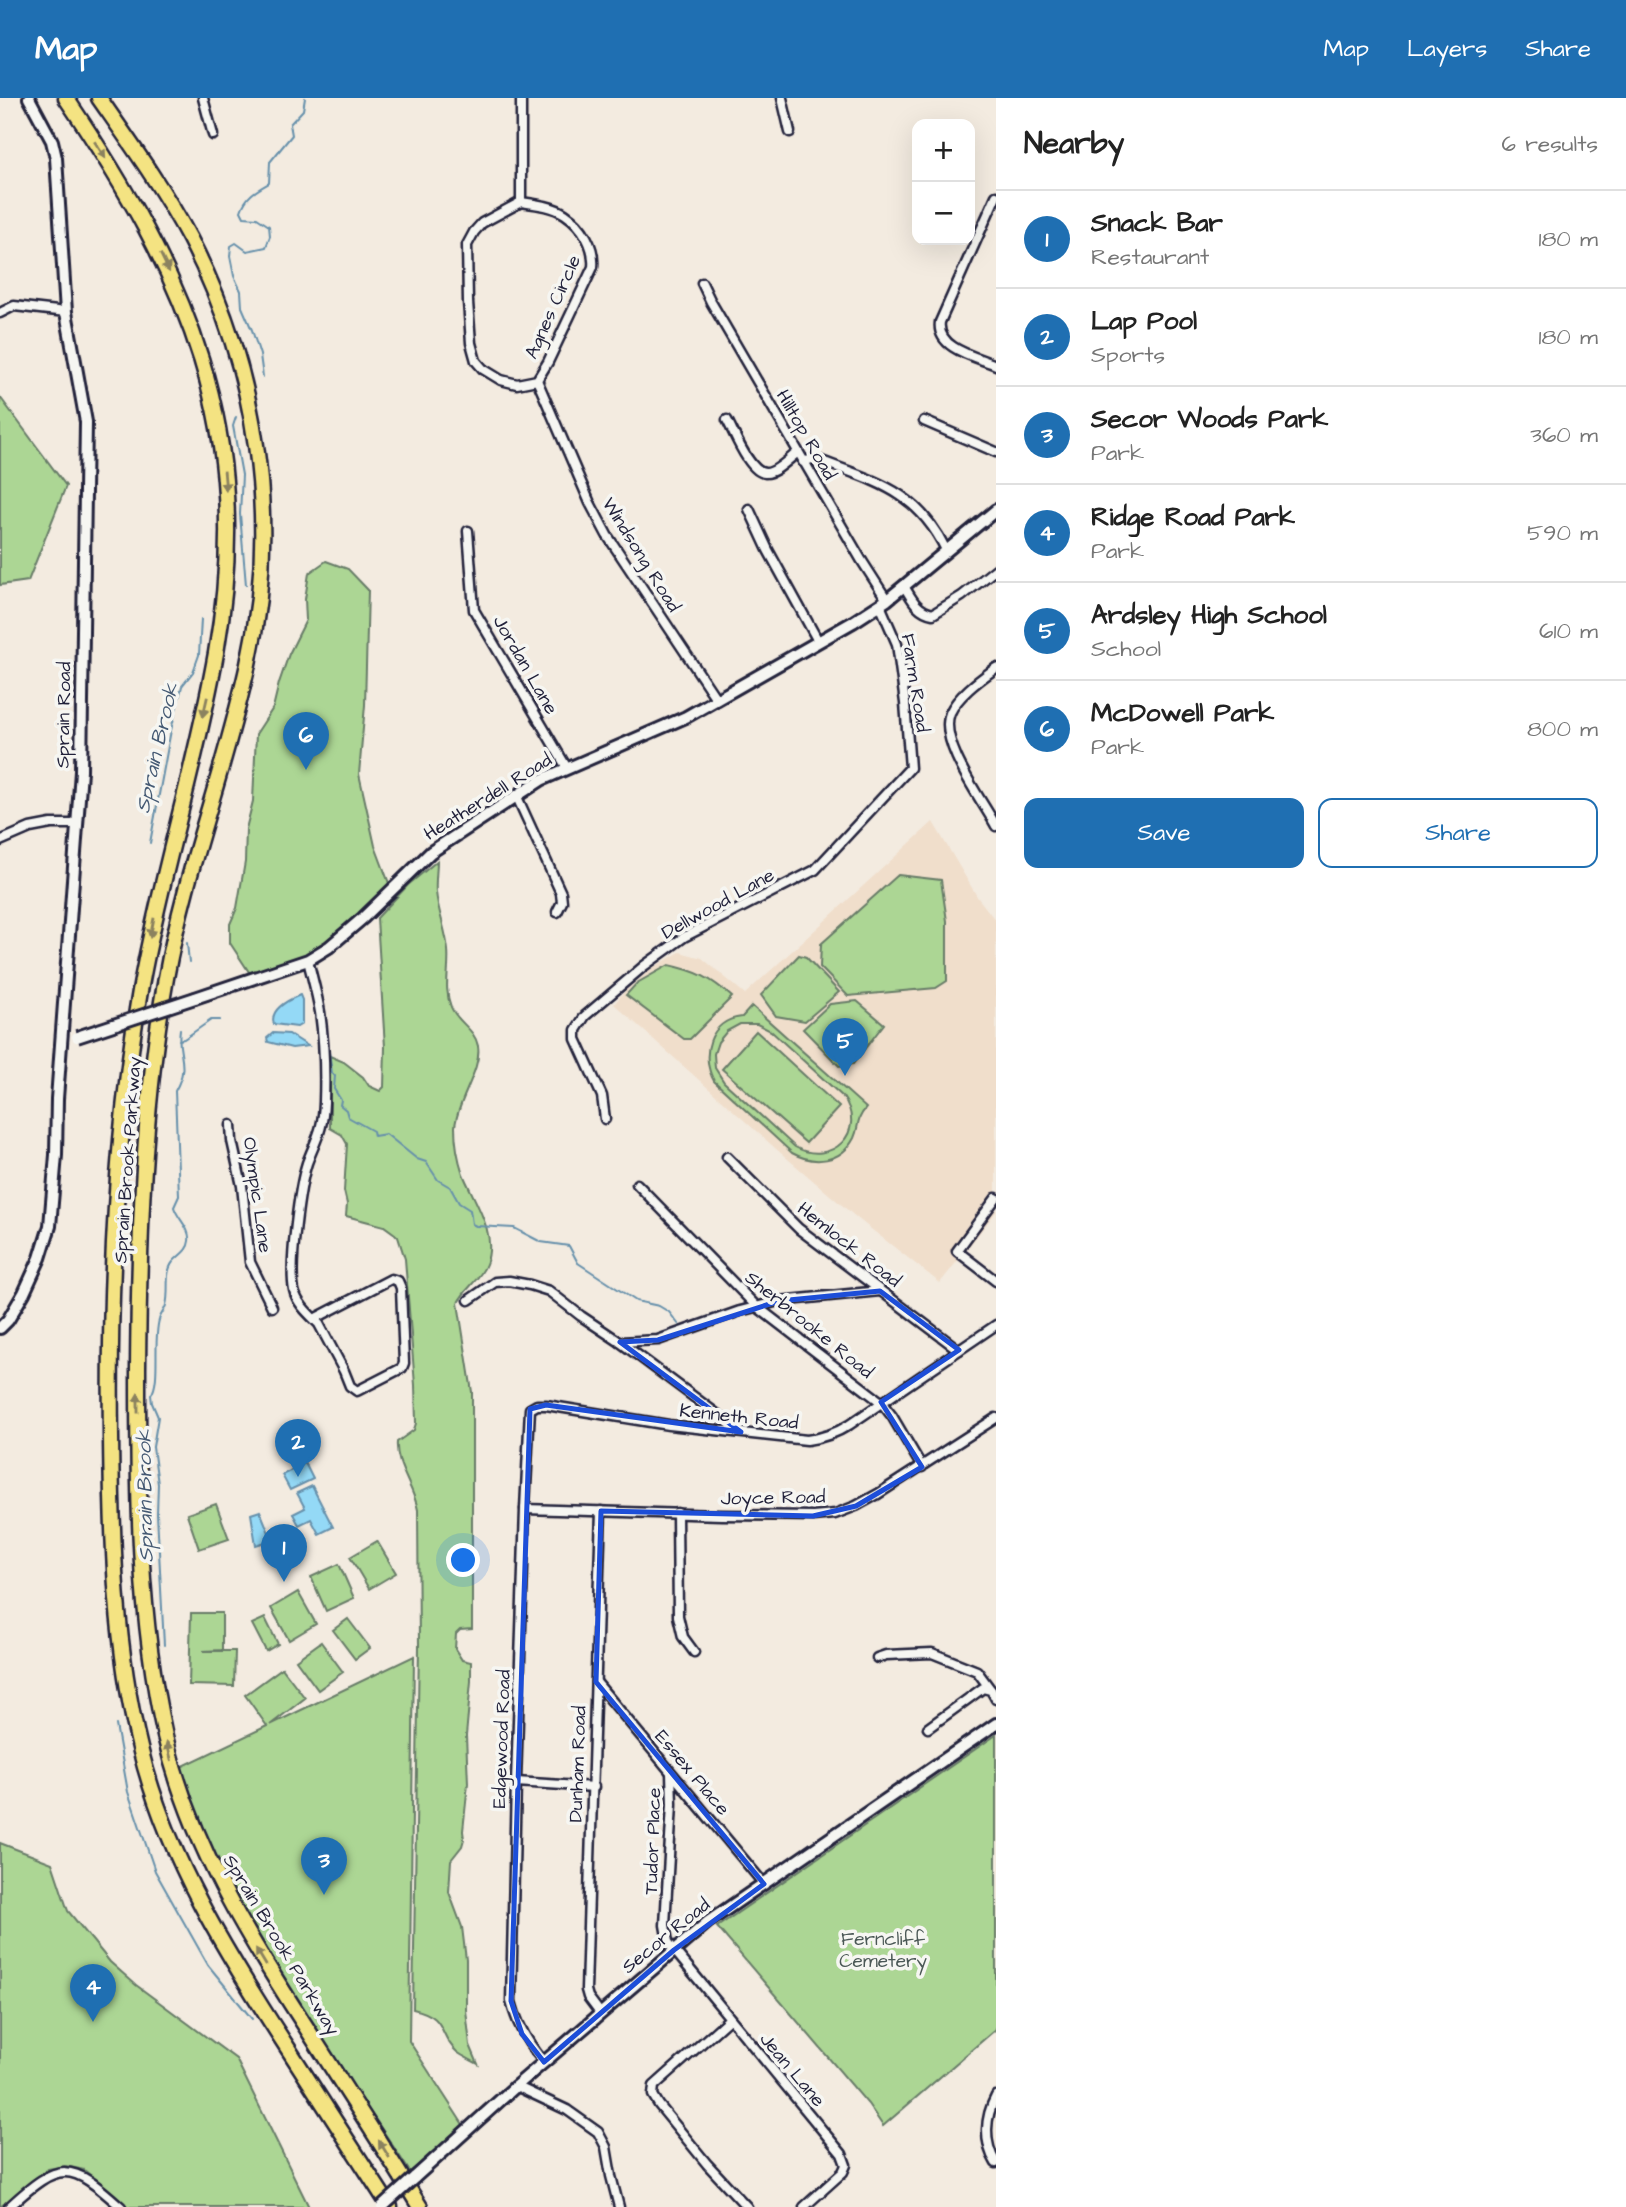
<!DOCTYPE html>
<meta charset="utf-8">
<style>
:root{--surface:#fff;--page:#f2f2f2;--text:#222;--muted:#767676;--line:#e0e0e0;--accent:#1f6fb2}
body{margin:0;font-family:"Architects Daughter",sans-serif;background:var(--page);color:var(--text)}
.controls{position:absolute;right:21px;top:21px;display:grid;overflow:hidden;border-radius:14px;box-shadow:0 7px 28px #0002}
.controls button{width:63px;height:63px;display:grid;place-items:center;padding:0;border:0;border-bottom:2px solid var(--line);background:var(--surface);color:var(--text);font:35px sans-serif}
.you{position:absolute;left:464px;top:1463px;width:24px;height:24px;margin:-18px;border:5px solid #fff;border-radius:50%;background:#1a73e8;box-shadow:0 0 0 10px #1a73e833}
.badge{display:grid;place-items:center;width:46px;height:46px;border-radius:50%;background:var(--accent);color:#fff;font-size:23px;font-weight:700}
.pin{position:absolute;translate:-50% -58px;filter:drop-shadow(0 2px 4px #0008)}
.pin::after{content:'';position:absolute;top:37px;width:24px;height:21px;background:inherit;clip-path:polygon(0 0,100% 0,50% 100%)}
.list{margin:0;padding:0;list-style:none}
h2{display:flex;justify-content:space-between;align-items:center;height:91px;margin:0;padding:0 28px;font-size:30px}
h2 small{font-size:23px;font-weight:400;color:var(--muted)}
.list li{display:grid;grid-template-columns:46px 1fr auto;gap:21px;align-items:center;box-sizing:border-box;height:98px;padding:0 28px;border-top:2px solid var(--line)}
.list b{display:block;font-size:26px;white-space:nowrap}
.list p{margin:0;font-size:23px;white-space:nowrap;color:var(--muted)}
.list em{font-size:23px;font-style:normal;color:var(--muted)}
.actions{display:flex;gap:14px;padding:21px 28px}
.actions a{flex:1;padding:16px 0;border:2px solid var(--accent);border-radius:14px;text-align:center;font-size:24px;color:var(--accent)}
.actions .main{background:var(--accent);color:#fff}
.map{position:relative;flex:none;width:996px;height:2109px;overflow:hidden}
header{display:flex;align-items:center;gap:42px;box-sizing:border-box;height:98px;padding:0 35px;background:var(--accent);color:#fff}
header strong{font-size:33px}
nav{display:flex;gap:38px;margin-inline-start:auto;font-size:24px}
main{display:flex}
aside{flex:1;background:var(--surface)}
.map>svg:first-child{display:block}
.built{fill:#f0decb}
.green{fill:#acd694;stroke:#677c68;stroke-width:2;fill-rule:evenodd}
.water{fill:#94d9f6;stroke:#6690ab;stroke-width:2}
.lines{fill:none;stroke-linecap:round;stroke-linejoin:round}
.stream{stroke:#6690ab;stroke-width:2}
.street-casing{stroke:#22223b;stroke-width:13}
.secondary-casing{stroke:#22223b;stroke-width:16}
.highway-casing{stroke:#22223b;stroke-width:19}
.street{stroke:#f6f6f2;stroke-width:8}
.secondary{stroke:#f6f6f2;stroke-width:10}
.highway{stroke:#f4e382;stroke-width:14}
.secondary-bridge-casing{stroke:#22223b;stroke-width:16;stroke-linecap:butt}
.secondary-bridge{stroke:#f6f6f2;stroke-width:10}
.oneway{fill:#8b825e}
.marked{fill:none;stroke:#1d4ed8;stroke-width:5;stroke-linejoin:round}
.labels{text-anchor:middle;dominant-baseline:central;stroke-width:7;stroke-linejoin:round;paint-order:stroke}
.street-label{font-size:19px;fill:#22223b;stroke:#f6f6f2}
.park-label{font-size:19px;fill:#4b5856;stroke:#f6f6f2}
.water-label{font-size:21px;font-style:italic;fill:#445973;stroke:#f6f6f2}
</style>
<header>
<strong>Map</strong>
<nav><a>Map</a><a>Layers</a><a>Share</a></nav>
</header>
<main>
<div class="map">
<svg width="996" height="2109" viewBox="0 0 996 2109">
<rect width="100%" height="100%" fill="#f3ebe0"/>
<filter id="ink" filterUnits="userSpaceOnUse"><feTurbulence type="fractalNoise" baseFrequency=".0143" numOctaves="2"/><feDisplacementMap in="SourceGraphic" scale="14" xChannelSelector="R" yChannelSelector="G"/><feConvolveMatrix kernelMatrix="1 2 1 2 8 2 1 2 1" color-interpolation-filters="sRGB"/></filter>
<g filter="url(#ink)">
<polygon class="built" points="933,724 978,800 996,823 996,1114 940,1185 857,1120 775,1050 614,906 625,893 651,871 680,854 702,860 745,896"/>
<g class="green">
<polygon points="0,299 66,388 28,483 0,487"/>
<polygon points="326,463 348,471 368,492 365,607 359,676 375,748 390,788 332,843 308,857 251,877 230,845 230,826 237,810 245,764 246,731 253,703 256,636 273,610 279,585 289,556 306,522 305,501 309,475"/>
<path d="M437 763C437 773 435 784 436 794 438 814 446 832 448 852 450 872 443 889 451 909 457 924 475 931 478 948 482 971 457 1003 455 1029 455 1044 458 1061 463 1076 474 1103 498 1136 486 1166 480 1182 465 1190 458 1205L472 1294V1531L460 1532 456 1536 455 1551 462 1562 471 1564V1583L466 1638 468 1685 463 1733 464 1741 462 1748 451 1762 449 1794 462 1829 466 1862V1912L470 1947 478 1966C472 1962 463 1959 457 1954 437 1936 449 1919 413 1911L419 1549 418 1412C414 1389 395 1367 397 1344L414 1332 416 1325 415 1287 405 1161 398 1139 395 1136 384 1128 346 1118 347 1106 344 1093 347 1046 342 1037 330 1030V958L344 964 363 979 369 988 380 993 384 989 385 949 377 820 408 787Z"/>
<polygon points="898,777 941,782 947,823 947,883 936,890 848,898 820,869 821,846"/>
<polygon points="799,857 806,859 839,894 805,923 776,918 761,897"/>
<path d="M669 867C697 873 711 880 732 899L690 941H684L626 897 637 885Z"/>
<polygon points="857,903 884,926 853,966 839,968 803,931 830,906"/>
<path d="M752 908 866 1010C855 1023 860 1027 854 1040 841 1065 814 1067 792 1055L714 983C700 958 709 922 742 919ZM740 926H757L771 933 843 999C868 1034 831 1069 795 1049L724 984 715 970 714 956 718 944 727 933Z"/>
<polygon points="756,933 839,1009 806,1045 722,971"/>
<polygon points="216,1406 229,1441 199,1451 187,1416"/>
<polygon points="377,1443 396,1475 369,1491 350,1459"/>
<polygon points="339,1466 354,1500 326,1513 311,1479"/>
<polygon points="298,1494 316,1526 289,1542 271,1510"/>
<polygon points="191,1515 222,1515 222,1552 203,1553 235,1553 234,1588 189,1587"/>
<polygon points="265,1520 278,1546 266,1553 252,1526"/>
<polygon points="348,1521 370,1550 355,1561 333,1532"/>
<polygon points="321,1544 343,1574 318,1592 296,1562"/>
<path d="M414 1558 409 1943 464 2028 410 2074C327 1946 228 1816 181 1669L267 1628 245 1597 282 1570 305 1600 270 1627Z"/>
<polygon points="996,1637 996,1931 883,2028 868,2006 717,1829"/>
<polygon points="0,1745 52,1765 68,1813 110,1864 136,1887 236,1961 309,2109 128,2109 84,2072 66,2068 48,2071 0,2109"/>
</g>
<g class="water">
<path d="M300 897 302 902V926L297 929 274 926C269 912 288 902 300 897Z"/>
<polygon points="273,935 289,936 308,948 292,950 268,944 267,940"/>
<polygon points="305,1365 313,1381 290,1392 282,1377"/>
<polygon points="312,1388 333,1429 319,1436 311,1421 299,1427 293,1416 305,1410 297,1395"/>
<polygon points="260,1413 272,1442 256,1447 251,1416"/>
</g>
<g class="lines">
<g class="stream">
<path d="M263 279 260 257 252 232 242 209 241 193 234 178 230 158 231 148 236 145 247 153 266 149 270 138 269 128 257 120 244 119 241 113C246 98 255 93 269 85L270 64 292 37 290 26 303 12 305 0"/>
<polyline points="236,319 233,328 242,377 240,416 246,487"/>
<polyline points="150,745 171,632 182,588 193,574 199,557 201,521"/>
<polyline points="187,845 189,864"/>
<polyline points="179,942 184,941 211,922 220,922"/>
<polyline points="329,954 332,975 335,978 334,991 341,1002 340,1007 346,1012 348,1019 373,1033 374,1038 386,1036 417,1061 426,1064 438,1082 450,1089 459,1105 470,1112 472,1126 476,1128 514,1130 541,1144 569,1148 578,1165 636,1203 659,1208 669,1214 679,1227"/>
<path d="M164 1547 157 1416 158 1386 153 1349 158 1319 152 1305 151 1297C161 1284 153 1243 159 1222 160 1217 165 1212 166 1207 170 1194 164 1175 173 1164 178 1157 188 1154 189 1143 191 1131 177 1120 174 1109L179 1098 175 993C191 965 176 957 180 931"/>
<polyline points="116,1627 128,1694 155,1773 208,1867 252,1921"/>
</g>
<g class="street-casing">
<g id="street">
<polyline points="203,0 213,37"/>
<polyline points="782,0 790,34"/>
<path d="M996 98 940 224C936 251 977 259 996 267"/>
<path d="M521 104C535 106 553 108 565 116 583 128 595 149 593 169L548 264 537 282 517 286 501 282 483 271 476 263 471 245 468 204 467 147 474 134 482 125Z"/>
<polyline points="521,104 521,0"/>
<polyline points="702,185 711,204 862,463 887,502"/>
<polyline points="0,215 14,208 66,214"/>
<polyline points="537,282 590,405 607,437 717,602"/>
<path d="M727 322C734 334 749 374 765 375 775 376 790 360 798 354"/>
<polyline points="924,323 996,354"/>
<path d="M803 364 812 361 819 362C876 384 917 392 946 452"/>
<polyline points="749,411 768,452 818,543"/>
<polyline points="468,433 474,512 567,670"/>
<path d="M904 488C912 501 917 513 933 516L962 498 996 471"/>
<path d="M996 570C981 581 958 597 950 615 938 644 982 702 996 728"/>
<polyline points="517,699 561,795 562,804 557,814"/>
<polyline points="0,743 30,730 51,726 77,726"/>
<path d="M308 862C312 879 317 896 320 914 324 943 325 975 324 1004 323 1033 316 1041 307 1065 299 1090 289 1168 294 1192 297 1206 310 1217 319 1226L344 1273 350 1288 357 1293 402 1270 404 1265 401 1190 398 1183 391 1181 314 1221"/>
<polyline points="605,1021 602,998 576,941 576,932 585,918 644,868 684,839 815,772 910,670 905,605 897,546 880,507"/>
<polyline points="231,1027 232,1043 242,1088 250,1164 272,1209"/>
<polyline points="727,1059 799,1131 959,1252"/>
<polyline points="637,1086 756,1208 881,1304 892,1318 922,1369"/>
<polyline points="996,1100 957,1153 996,1183"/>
<polyline points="469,1202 495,1184 509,1183 530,1187 549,1193 581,1218 620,1244 658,1242 740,1213 779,1203 880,1193"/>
<polyline points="620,1244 741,1334"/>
<polyline points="525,1411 721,1417 813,1418 835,1416 856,1408 878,1396 996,1320"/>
<polyline points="677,1415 678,1518 683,1539 694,1554"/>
<polyline points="877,1560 886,1557 932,1555 977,1573 991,1592"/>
<polyline points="596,1584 764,1786"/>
<polyline points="928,1630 983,1590 991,1592 996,1601"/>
<polyline points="671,1675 672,1706 665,1827 668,1844 674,1852 842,2056 846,2067 843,2074 804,2109"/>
<polyline points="516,1684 594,1689"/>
<polyline points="600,1915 588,1899 586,1892 601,1413"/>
<polyline points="729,1921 654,1988 653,1997 659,2007 707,2066 747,2109"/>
<path d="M544 1964C527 1945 517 1927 511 1903L516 1684 525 1411 530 1311 537 1307H546L669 1327 807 1342C823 1340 835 1336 849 1327L996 1227"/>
<polyline points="516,1988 567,2012 598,2034 606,2049 611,2078 619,2109"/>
<path d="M996 1998C985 2019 983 2044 996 2065"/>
<path d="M9 2109C60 2062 70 2063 121 2109"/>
</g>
</g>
<g class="secondary-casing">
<g id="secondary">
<polyline points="195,900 308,862 329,849 363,820 431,754 541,682 686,619 853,524 887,502 996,412"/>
<polyline points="0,1230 8,1222 24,1195 40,1160 50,1128 56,1057 57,1001 81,673 86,324 66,214 56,60 52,43 29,0"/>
<polyline points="414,2080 516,1988 708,1824 996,1626"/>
</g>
</g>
<g class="highway-casing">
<g id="highway">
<path d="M66 0C188 181 255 332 216 555 196 669 160 779 140 893 115 1040 109 1190 111 1339 112 1442 115 1549 140 1650 167 1760 226 1855 287 1949 321 2002 356 2056 390 2109"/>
<path d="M99 0C131 46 164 92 190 141 257 270 280 423 248 566 225 672 185 773 166 880 143 1008 139 1140 138 1271 138 1393 138 1518 165 1638 190 1745 247 1838 306 1929 344 1989 383 2048 420 2109"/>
</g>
</g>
<use href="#street" class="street"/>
<use href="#secondary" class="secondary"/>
<use href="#highway" class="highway"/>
<g class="secondary-bridge-casing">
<g id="secondary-bridge">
<polyline points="77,939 195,900"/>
<polyline points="382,2109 414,2080"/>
</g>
</g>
<use href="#secondary-bridge" class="secondary-bridge"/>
</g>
<defs><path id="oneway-solid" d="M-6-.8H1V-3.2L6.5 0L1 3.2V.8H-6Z" transform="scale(1.75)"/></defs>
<g class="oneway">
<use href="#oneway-solid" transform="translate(100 52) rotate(57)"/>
<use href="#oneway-solid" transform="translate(165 165) rotate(64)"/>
<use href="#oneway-solid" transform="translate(225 383) rotate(85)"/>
<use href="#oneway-solid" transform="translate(205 609) rotate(103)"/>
<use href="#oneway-solid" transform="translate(152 830) rotate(101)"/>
<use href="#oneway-solid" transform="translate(138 1305) rotate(-90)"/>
<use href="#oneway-solid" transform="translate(169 1653) rotate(-104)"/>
<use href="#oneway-solid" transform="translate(261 1859) rotate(-121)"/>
<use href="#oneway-solid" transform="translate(384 2051) rotate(-122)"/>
</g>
</g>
<path class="marked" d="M880 1193 959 1252 881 1304 922 1369 856 1408 813 1418 601 1413 596 1584 764 1786 674 1852 544 1964 522 1936 511 1903 530 1311 546 1307 741 1334 620 1244 658 1242 779 1203Z"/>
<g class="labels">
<g class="street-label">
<text transform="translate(553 209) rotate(-66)">Agnes Circle</text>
<text transform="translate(806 337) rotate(60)">Hilltop Road</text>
<text transform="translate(641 457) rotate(58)">Windsong Road</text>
<text transform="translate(525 567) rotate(60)">Jordan Lane</text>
<text transform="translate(915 585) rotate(81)">Farm Road</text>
<text transform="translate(64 617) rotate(-89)">Sprain Road</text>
<text transform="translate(488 699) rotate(-32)">Heatherdell Road</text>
<text transform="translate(718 806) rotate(-29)">Dellwood Lane</text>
<text transform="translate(128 1062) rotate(-86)">Sprain Brook Parkway</text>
<text transform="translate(257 1097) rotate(82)">Olympic Lane</text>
<text transform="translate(849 1147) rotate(38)">Hemlock Road</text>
<text transform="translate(809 1227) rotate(39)">Sherbrooke Road</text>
<text transform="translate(739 1319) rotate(6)">Kenneth Road</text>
<text transform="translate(773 1400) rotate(-1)">Joyce Road</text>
<text transform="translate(502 1641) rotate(-88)">Edgewood Road</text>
<text transform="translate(578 1666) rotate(-88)">Dunham Road</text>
<text transform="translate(692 1675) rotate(50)">Essex Place</text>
<text transform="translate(653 1743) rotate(-88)">Tudor Place</text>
<text transform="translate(666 1838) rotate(-39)">Secor Road</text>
<text transform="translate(281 1847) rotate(59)">Sprain Brook Parkway</text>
<text transform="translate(792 1972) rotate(50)">Jean Lane</text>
</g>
<g class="park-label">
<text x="883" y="1841">Ferncliff<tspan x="883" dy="22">Cemetery</tspan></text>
</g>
<g class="water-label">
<text transform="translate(157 650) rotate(-77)">Sprain Brook</text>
<text transform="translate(145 1398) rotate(-91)">Sprain Brook</text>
</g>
</g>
</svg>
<div class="controls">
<button>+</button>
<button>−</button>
</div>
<div class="you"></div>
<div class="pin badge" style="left:284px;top:1484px">1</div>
<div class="pin badge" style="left:298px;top:1379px">2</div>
<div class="pin badge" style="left:324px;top:1797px">3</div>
<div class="pin badge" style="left:93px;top:1924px">4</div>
<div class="pin badge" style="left:845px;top:978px">5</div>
<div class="pin badge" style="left:306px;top:672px">6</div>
</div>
<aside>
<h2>Nearby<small>6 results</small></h2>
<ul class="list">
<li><span class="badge">1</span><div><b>Snack Bar</b><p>Restaurant</p></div><em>180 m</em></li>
<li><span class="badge">2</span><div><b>Lap Pool</b><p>Sports</p></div><em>180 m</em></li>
<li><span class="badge">3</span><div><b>Secor Woods Park</b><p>Park</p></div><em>360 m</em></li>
<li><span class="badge">4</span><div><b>Ridge Road Park</b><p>Park</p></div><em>590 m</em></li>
<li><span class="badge">5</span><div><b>Ardsley High School</b><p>School</p></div><em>610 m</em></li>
<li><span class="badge">6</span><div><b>McDowell Park</b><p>Park</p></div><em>800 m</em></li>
</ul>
<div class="actions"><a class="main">Save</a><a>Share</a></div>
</aside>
</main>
